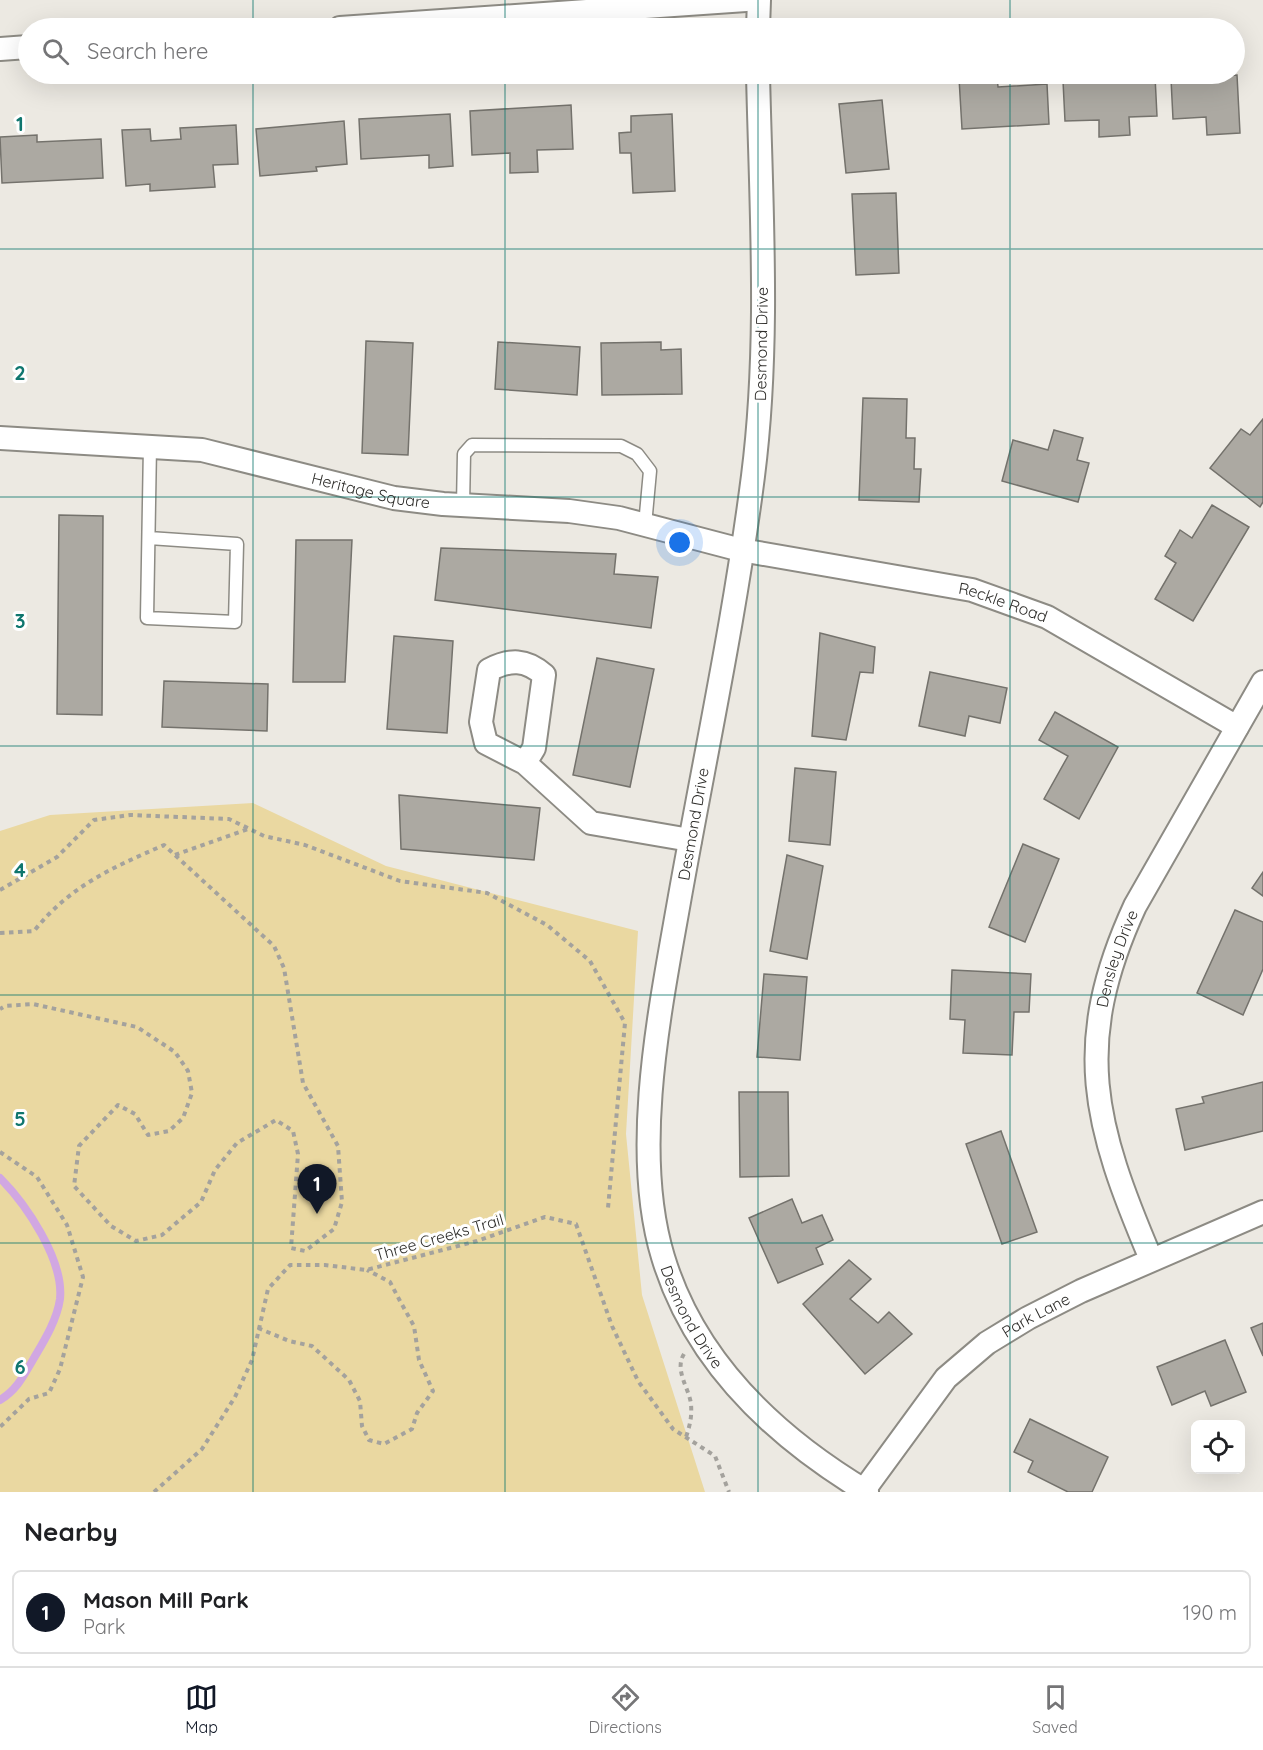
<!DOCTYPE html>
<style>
:root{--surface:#fff;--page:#f2f2f2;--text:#202124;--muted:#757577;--line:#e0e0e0;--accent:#111827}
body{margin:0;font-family:Quicksand,sans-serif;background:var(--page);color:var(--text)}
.controls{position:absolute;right:18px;bottom:18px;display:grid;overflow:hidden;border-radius:9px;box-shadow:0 6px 24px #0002}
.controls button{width:54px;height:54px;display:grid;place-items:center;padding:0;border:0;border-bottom:2px solid var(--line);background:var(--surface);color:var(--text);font:30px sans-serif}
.you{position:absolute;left:680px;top:543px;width:21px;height:21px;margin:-15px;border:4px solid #fff;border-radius:50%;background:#1a73e8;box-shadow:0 0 0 9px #1a73e833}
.badge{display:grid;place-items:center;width:39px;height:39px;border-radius:50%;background:var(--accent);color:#fff;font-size:20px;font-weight:700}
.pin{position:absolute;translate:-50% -50px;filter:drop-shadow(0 2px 3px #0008)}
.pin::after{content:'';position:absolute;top:32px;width:21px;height:18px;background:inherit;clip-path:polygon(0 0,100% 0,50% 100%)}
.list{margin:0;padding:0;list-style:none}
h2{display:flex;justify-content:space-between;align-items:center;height:78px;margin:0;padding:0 24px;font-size:26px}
h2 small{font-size:20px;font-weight:400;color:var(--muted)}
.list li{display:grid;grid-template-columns:39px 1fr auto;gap:18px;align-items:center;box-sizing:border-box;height:84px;margin:0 12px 12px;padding:0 12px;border:2px solid var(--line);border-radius:9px}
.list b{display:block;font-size:22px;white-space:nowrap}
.list p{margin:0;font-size:20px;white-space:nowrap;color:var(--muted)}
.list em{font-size:20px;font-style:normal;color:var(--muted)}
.icon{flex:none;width:33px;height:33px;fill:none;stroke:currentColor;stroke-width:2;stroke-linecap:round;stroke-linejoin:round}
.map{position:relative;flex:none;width:1263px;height:1492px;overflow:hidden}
.search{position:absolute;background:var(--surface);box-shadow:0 6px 24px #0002;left:18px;right:18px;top:18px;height:66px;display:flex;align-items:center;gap:15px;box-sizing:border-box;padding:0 21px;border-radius:33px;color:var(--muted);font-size:22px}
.sheet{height:174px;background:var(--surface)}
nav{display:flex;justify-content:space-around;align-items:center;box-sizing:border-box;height:84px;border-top:2px solid var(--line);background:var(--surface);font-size:16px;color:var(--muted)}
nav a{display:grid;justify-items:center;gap:3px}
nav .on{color:var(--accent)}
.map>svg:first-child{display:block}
.green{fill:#ead8a1}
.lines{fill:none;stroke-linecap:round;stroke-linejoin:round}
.stream{stroke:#d1a7e2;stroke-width:8}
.building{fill:#aca9a2;stroke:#74726c;stroke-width:1.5}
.lane-casing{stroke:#8d8b84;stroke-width:15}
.street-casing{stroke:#8d8b84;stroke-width:26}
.path{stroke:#a4a29d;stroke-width:4;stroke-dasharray:4.5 4.5;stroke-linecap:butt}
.lane{stroke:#fff;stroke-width:12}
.street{stroke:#fff;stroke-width:22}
.grid{fill:none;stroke:#0f766e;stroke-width:1.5;stroke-opacity:0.55}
.labels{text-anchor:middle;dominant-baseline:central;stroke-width:6;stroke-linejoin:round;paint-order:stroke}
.street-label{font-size:16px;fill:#2f2e2b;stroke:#fff}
.grid-label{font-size:20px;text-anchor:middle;font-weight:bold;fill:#0f766e;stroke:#fff;stroke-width:6;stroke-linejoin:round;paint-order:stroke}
</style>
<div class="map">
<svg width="1263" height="1492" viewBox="0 0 1263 1492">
<rect width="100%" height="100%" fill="#ece9e2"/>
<polygon class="green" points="253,803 386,866 638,931 626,1134 642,1295 705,1492 0,1492 0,831 50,815"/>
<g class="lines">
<path class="stream" d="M0 1178C26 1204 64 1260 60 1299 57 1320 44 1341 34 1358 24 1375 17 1390 0 1400"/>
</g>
<g class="building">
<polygon points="1237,75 1240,133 1207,135 1206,117 1173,119 1171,79"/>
<polygon points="997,76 998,87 1047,84 1049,124 962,129 959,78"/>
<polygon points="1155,76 1157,116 1129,117 1130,135 1099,137 1099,120 1065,121 1063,81"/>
<polygon points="882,100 889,169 846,173 839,104"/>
<polygon points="571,105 573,149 537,150 538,172 510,173 510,153 472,155 470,111"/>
<polygon points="450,114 453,166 429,168 429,155 361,159 359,119"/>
<polygon points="672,114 675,191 633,193 631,153 620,153 619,133 631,132 631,116"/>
<polygon points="344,121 347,164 316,167 317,171 260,176 256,129"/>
<polygon points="236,125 238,164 213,165 215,187 150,191 150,184 126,186 122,130 150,129 151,141 181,139 180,128"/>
<polygon points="37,135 37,142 101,139 103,178 2,183 0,137"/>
<polygon points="896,193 899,273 856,275 852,194"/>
<polygon points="366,341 413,343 408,455 362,453"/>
<polygon points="498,342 580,347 577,395 495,389"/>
<polygon points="661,342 661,350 681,349 682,394 602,395 601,343"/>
<polygon points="863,398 907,399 906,438 915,438 914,469 921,469 919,502 859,500"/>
<polygon points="1263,419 1263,502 1260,507 1210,468 1241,429 1250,435"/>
<polygon points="1054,430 1083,438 1077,460 1089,463 1078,502 1002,481 1013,440 1048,450"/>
<polygon points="1212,505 1249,527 1193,621 1155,599 1176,563 1165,556 1180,530 1192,538"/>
<polygon points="59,515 103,516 102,715 57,714"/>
<polygon points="296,540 352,540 345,682 293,682"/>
<polygon points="441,548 616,554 614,574 658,577 651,628 435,600"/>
<polygon points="820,633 875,647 873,673 860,672 846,740 812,736"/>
<polygon points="394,636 453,641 447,733 387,729"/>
<polygon points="597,658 654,669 630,787 573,775"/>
<polygon points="930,672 1007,688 1000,723 969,716 965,736 919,726"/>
<polygon points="164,681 268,684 267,731 162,727"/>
<polygon points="1055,712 1118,747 1079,819 1044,799 1068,756 1039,740"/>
<polygon points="795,768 836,772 830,845 789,841"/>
<polygon points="399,795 540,808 534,860 401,849"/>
<polygon points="1023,844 1059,859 1025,942 989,927"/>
<polygon points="787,855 823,866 807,959 770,951"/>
<polygon points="1263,872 1263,896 1252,888"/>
<polygon points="1235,910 1263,922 1263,969 1243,1015 1197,993"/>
<polygon points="952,970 1031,974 1029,1012 1014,1012 1012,1055 963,1053 965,1020 950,1019"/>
<polygon points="764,974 807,977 800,1060 757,1057"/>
<polygon points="1263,1082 1263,1131 1185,1150 1176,1109 1204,1103 1202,1097"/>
<polygon points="739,1092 788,1092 789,1176 740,1177"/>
<polygon points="1001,1131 1037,1232 1002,1244 966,1144"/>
<polygon points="792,1199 802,1223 822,1215 833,1240 816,1248 823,1264 778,1283 749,1218"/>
<polygon points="849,1260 871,1279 850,1299 878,1323 889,1312 912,1334 865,1374 803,1304"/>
<polygon points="1263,1323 1263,1356 1251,1328"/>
<polygon points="1225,1340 1246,1392 1211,1406 1205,1391 1172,1405 1157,1367"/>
<polygon points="1030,1419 1108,1457 1092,1492 1068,1492 1028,1472 1033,1461 1014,1452"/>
</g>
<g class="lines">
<g class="lane-casing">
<g id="lane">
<polyline points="463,505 464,454 472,445 621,446 637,454 650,471 645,525"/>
<polyline points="149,538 237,544 235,622 147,618 150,446"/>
</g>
</g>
<g class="street-casing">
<g id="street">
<polyline points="340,28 746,0"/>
<polyline points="758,28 759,0"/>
<polyline points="0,49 28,47"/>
<path id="s1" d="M758 74C761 207 770 343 753 476 735 617 705 756 680 896 661 1005 630 1149 663 1257 695 1363 775 1437 867 1492"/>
<path id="s2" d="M0 438 202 450 394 498 443 504 569 511 619 518 741 550 972 590 1047 617 1237 727"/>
<path d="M525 763 534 748 544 675C526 659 510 659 489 670L481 722 486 743 525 763 591 823 690 840"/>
<path id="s3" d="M1151 1259C1094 1125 1071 1045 1135 906L1263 682"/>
<path id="s4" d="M864 1490 946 1378 987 1343 1028 1318 1081 1291 1263 1212"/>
</g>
</g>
<g class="path">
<polyline points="175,855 248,829"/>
<polyline points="0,890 57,857 94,820 130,815 229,819 264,836 305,845 400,881 487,893 547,925 590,961 625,1023 608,1208"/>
<path d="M0 933 34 931C71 885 112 868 164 845L274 946 284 968 303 1083 338 1146 342 1202 334 1229 305 1251 291 1248 298 1154 293 1131 276 1120 237 1143 215 1170 201 1202 162 1235 136 1241 111 1226 74 1186 79 1146 118 1105 135 1114 148 1135 169 1131 183 1118 192 1093 188 1071 175 1052 137 1027 33 1004 5 1006 0 1009"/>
<polyline points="0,1152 37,1177 67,1225 83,1277 60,1369 49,1393 29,1399 0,1427"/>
<polyline points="258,1328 289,1341 312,1346 349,1380 360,1401 362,1426 369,1440 384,1444 412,1429 417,1413 433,1391 419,1360 414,1326 400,1301 390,1282 367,1270"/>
<path d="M684 1354C674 1370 689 1388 691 1404 692 1417 690 1425 686 1437"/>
<polyline points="154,1492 202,1449 235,1397 252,1360 268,1289 290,1265 325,1265 366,1270 477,1241 545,1217 576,1224 612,1326 638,1381 673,1429 715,1456 729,1492"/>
</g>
<use href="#lane" class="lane"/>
<use href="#street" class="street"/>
</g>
<path class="grid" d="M253 0V28M505 0V28M758 0V28M1010 0V28M253 74V1492M505 74V1492M758 74V1492M1010 74V1492M0 249H1263M0 497H1263M0 746H1263M0 995H1263M0 1243H1263"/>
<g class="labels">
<g class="street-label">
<text transform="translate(761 344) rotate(-89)">Desmond Drive</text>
<text stroke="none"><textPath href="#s2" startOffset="376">Heritage Square</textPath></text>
<text stroke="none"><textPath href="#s2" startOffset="1020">Reckle Road</textPath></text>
<text transform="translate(693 824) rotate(-80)">Desmond Drive</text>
<text stroke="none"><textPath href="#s3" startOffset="312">Densley Drive</textPath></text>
<text transform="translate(439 1237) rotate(-16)">Three Creeks Trail</text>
<text stroke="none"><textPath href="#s4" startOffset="249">Park Lane</textPath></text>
<text stroke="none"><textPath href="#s1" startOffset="1260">Desmond Drive</textPath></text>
</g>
</g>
<g class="grid-label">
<text x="20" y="131">1</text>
<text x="20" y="380">2</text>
<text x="20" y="628">3</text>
<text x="20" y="877">4</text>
<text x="20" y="1126">5</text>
<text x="20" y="1374">6</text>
</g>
</svg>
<div class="controls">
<button><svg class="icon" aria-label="locate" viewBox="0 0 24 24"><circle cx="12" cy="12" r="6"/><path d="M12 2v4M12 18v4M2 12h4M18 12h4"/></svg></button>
</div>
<div class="you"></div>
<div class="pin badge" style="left:317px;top:1214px">1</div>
<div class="search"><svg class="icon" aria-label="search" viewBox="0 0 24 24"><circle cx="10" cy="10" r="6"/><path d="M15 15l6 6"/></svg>Search here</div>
</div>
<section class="sheet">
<h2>Nearby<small></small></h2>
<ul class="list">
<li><span class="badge">1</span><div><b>Mason Mill Park</b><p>Park</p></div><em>190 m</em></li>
</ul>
</section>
<nav>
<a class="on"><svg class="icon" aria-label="map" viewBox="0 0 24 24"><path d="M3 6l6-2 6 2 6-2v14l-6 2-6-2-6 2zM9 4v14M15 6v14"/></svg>Map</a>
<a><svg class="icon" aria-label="directions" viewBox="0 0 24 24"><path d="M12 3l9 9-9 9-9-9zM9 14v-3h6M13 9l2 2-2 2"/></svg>Directions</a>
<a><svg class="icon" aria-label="saved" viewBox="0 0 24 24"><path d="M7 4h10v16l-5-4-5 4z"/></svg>Saved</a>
</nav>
